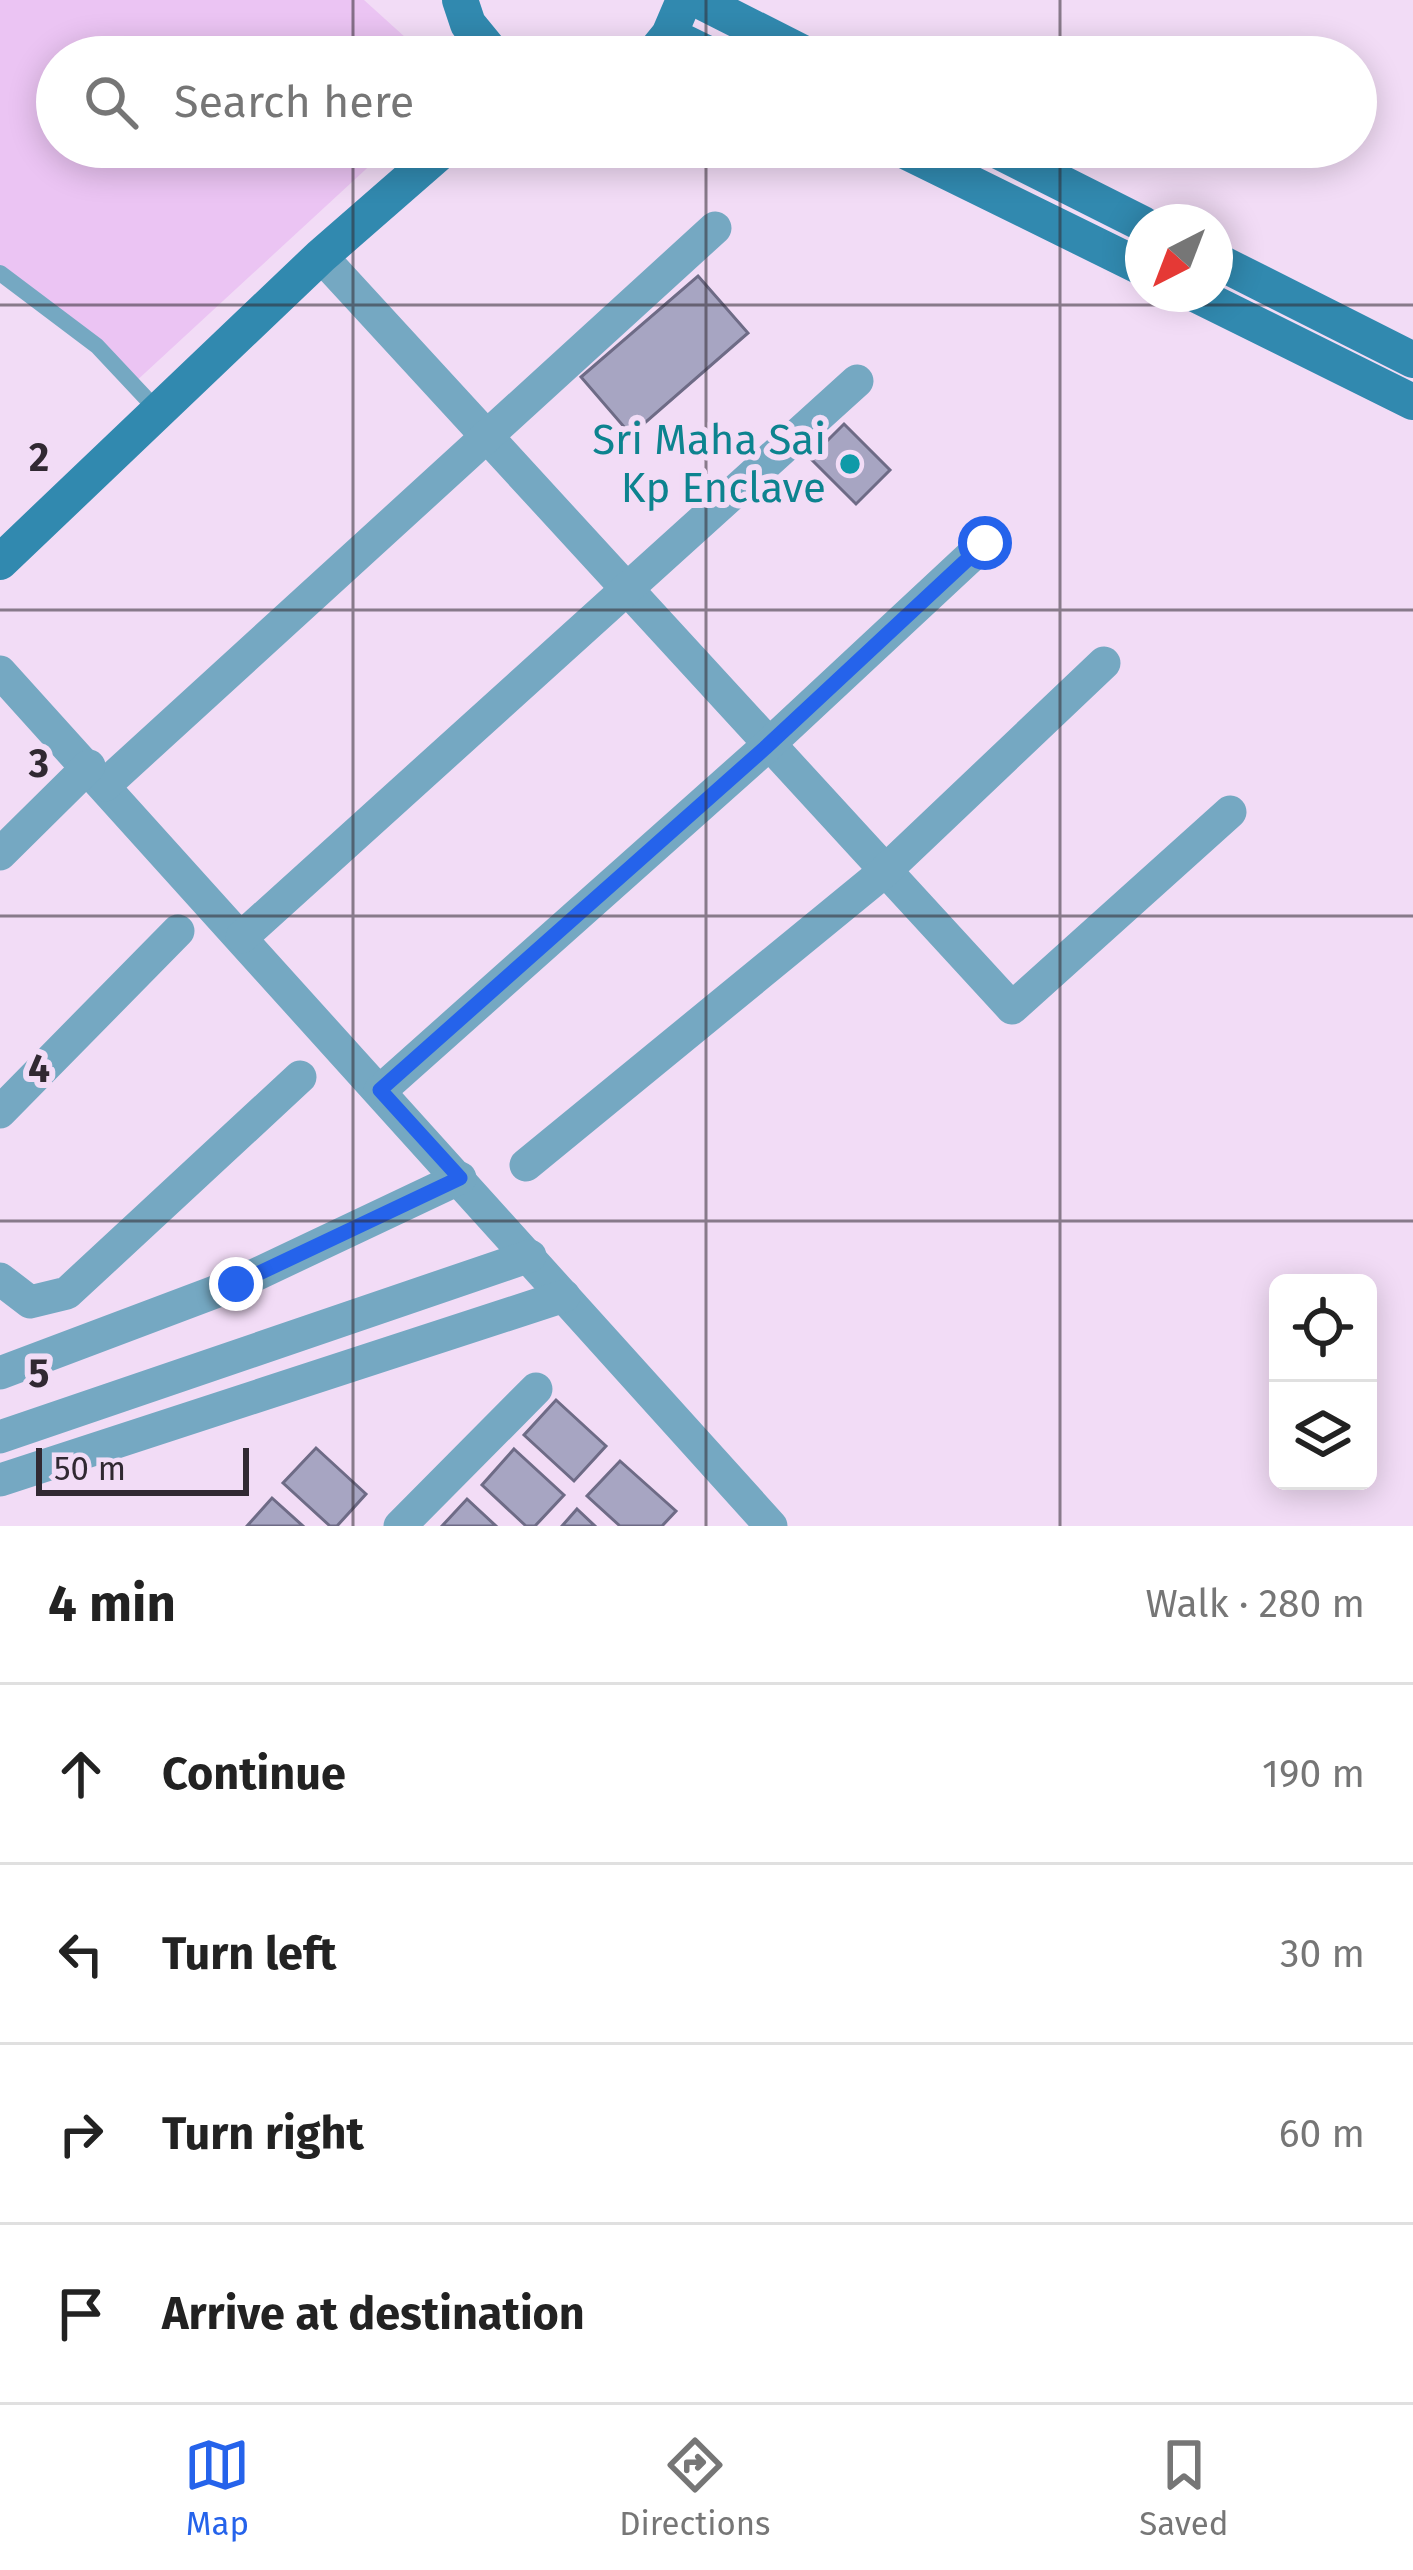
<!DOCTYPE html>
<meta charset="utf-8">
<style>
:root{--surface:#fff;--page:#f2f2f2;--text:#222;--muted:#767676;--line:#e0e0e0;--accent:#2563eb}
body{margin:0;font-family:"Fira Sans",sans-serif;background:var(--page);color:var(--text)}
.controls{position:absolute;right:36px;bottom:36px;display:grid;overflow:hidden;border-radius:18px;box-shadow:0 6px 30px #0003}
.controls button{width:108px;height:108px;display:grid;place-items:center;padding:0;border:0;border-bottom:3px solid var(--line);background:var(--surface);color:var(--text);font:60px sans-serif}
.compass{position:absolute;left:1125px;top:204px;width:108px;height:108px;border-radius:50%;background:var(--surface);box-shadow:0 6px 30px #0003;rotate:222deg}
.scale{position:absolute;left:36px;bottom:30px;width:213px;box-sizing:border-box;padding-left:12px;border:6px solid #312932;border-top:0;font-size:33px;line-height:42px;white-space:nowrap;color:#312932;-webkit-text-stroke:9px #f2dcf6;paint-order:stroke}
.stop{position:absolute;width:36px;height:36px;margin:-27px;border:9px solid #2563eb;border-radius:50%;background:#fff}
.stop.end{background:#2563eb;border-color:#fff;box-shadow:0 3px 12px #0008}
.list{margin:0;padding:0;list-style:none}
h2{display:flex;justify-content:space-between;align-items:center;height:156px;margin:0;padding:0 48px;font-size:51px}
h2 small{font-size:39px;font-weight:400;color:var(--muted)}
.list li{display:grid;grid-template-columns:78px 1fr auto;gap:36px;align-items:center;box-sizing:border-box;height:180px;padding:0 48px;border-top:3px solid var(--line)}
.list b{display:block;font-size:45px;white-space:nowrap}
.list em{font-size:39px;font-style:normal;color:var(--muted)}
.icon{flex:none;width:66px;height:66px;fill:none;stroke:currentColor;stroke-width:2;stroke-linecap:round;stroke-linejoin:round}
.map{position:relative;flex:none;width:1413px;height:1526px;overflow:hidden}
.search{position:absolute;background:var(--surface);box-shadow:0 6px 30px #0003;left:36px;right:36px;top:36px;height:132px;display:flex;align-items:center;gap:30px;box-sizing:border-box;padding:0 42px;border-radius:66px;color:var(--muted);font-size:45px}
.sheet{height:876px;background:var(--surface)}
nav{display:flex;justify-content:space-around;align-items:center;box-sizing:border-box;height:168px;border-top:3px solid var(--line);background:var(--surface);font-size:33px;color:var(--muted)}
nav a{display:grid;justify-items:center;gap:6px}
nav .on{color:var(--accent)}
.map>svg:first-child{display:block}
.green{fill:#ebc4f3}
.building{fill:#a7a5c2;stroke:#6e6b86;stroke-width:3}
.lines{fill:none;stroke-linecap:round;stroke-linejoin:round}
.lane{stroke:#75a8c2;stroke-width:16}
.street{stroke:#75a8c2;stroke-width:33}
.secondary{stroke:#3189af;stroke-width:36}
.route{stroke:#2563eb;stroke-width:15}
.grid{fill:none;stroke:#312932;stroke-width:3;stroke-opacity:0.55}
.culture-dot{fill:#0f9aa8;stroke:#f2dcf6;stroke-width:4.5}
.labels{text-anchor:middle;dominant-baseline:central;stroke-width:12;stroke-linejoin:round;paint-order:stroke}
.culture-label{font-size:42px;fill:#0d838f;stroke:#f2dcf6;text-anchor:end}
.grid-label{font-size:39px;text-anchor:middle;font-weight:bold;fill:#312932;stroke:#f2dcf6;stroke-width:12;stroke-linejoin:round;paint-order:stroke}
</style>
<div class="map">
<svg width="1413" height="1526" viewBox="0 0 1413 1526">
<rect width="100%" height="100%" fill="#f2dcf6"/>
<polygon class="green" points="0,0 364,0 427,57 57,57 57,147 390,147 133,384 0,278"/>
<g class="building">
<polygon points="698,276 748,333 631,435 581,377"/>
<polygon points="844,424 890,470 856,504 810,458"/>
<polygon points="556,1400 606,1446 574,1481 524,1435"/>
<polygon points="316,1448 366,1494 337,1526 330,1526 283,1483"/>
<polygon points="514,1449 564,1495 535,1526 526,1526 482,1485"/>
<polygon points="620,1461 676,1511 662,1526 620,1526 587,1496"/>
<polygon points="272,1498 303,1526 247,1526"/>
<polygon points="467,1499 496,1526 442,1526"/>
<polygon points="577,1509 595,1526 562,1526"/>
</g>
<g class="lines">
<polyline class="lane" points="0,273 97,346 158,411"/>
<g class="street">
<polyline points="321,256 1012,1008 1230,812"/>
<polyline points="0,672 771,1526"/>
<polyline points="105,785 715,228"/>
<polyline points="0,854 89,766"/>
<polyline points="242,937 857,381"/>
<polyline points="380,1091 765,748 985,543"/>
<polyline points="0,1112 178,931"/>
<polyline points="526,1165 885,871 1104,663"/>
<polyline points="0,1279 30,1302 67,1293 300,1077"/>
<polyline points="0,1373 236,1284 460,1178"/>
<polyline points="0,1437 530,1256"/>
<polyline points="0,1480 564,1296"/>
<polyline points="400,1526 536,1389"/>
</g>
<g class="secondary">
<polyline points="460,0 468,24 495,57"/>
<polyline points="698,0 811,57"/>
<polyline points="669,35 714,57"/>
<polyline points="651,57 669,35 684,0"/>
<polyline points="897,147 1143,268"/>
<polyline points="990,147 1143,224"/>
<polyline points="1215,260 1413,360"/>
<polyline points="1195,294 1413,402"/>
<polyline points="0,562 321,256 446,147"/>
</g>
</g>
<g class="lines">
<polyline class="route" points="236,1284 460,1178 380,1090 765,748 985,543"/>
</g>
<path class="grid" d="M353 0V57M706 0V57M1060 0V57M353 147V1526M706 147V1526M1060 147V1526M0 305H1413M0 610H1413M0 916H1413M0 1221H1413"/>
<circle class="culture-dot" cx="850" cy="464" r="12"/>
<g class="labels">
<g class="culture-label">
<text x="826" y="440">Sri Maha Sai<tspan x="826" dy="48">Kp Enclave</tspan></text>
</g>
</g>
<g class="grid-label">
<text x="39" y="471">2</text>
<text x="39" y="777">3</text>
<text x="39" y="1082">4</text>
<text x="39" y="1387">5</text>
</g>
</svg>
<div class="controls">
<button><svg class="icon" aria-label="locate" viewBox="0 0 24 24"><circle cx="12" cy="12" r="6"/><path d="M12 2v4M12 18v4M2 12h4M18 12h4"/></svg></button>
<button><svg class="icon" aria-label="layers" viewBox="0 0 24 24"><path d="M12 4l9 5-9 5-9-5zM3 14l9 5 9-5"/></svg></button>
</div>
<svg class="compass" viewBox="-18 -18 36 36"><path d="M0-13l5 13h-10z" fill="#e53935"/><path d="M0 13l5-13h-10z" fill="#767676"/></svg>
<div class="scale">50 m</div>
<div class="stop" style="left:985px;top:543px"></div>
<div class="stop end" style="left:236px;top:1284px"></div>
<div class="search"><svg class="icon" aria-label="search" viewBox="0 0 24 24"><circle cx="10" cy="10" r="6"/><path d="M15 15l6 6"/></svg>Search here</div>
</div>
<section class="sheet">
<h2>4 min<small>Walk · 280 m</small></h2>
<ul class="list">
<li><svg class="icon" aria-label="ahead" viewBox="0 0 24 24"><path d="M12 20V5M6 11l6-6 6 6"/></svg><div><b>Continue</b></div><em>190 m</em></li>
<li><svg class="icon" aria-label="left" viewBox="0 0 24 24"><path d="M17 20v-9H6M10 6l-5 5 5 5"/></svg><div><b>Turn left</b></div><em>30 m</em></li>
<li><svg class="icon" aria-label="right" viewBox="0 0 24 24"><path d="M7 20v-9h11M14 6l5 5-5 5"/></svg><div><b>Turn right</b></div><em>60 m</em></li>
<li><svg class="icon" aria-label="arrive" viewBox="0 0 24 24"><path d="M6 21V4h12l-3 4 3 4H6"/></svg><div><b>Arrive at destination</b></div></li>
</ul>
</section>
<nav>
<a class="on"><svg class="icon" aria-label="map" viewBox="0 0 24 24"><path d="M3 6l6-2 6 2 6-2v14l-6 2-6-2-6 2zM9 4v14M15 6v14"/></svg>Map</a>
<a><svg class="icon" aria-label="directions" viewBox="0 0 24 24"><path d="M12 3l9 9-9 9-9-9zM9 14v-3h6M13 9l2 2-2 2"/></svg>Directions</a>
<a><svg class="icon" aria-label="saved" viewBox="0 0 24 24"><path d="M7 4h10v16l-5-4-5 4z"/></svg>Saved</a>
</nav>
